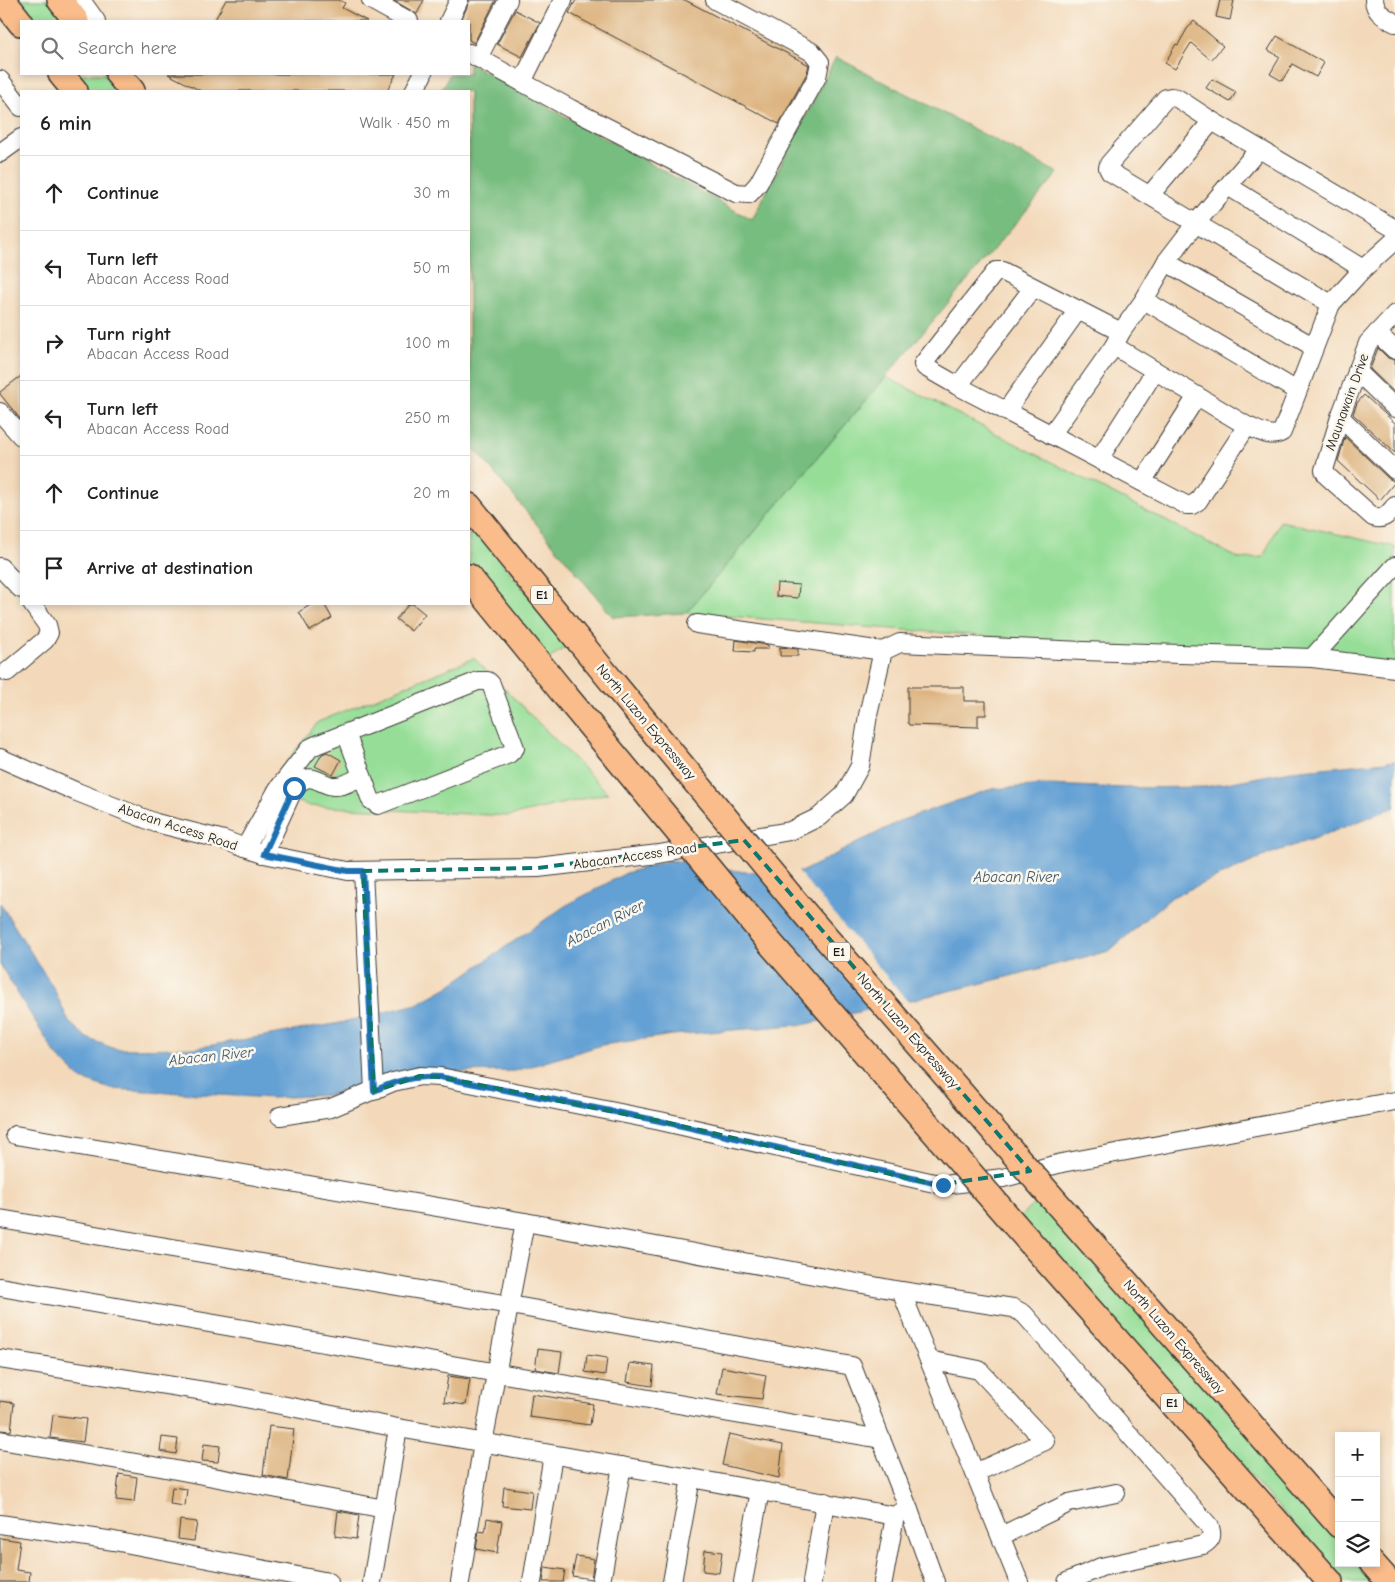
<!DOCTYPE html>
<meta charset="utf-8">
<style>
:root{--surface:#fff;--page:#f2f2f2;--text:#222;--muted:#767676;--line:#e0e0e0}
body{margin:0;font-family:"Comic Neue",sans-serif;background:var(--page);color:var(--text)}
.controls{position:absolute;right:15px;bottom:15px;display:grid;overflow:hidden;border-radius:0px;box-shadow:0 2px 8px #0003}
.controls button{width:45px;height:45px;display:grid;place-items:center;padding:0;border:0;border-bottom:1px solid var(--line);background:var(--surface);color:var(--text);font:25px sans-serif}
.stop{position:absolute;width:15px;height:15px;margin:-11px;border:4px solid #1f6fb2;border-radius:50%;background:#fff}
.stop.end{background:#1f6fb2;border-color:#fff;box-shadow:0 1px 5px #0008}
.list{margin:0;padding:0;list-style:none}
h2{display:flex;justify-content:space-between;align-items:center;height:65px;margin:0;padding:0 20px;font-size:21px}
h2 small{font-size:16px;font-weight:400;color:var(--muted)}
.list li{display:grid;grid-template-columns:32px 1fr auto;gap:15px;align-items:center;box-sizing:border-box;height:75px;padding:0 20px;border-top:1px solid var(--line)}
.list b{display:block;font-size:19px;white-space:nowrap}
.list p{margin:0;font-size:16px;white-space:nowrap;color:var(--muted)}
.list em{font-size:16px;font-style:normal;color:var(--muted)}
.icon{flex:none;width:28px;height:28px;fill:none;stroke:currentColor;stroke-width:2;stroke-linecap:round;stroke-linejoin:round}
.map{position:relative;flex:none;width:1395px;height:1582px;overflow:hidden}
.search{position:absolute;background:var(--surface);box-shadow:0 2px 8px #0003;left:20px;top:20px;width:450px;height:55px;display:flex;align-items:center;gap:12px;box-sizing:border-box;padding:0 18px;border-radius:0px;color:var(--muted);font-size:19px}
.panel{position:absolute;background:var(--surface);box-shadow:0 2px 8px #0003;left:20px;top:90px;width:450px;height:515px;border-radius:0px}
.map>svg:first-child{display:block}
.green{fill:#96de98;stroke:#597d5a}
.forest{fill:#78bd80;stroke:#4a6c4e}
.water{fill:#63a0d4;stroke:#405e78}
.pier{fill:#f3d9ba}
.building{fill:#ddb480}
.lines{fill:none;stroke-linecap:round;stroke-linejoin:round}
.minor-casing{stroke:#3c3834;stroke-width:20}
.highway-casing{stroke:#3c3834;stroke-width:28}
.minor{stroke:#fff;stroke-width:18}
.highway{stroke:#f9bc8a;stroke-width:25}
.highway-bridge-casing{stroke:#3c3834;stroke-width:28;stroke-linecap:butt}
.highway-bridge{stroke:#f9bc8a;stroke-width:25}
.route{stroke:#1f6fb2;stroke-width:6}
.marked{fill:none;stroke:#0f766e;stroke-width:4;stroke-dasharray:10 6;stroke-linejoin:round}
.labels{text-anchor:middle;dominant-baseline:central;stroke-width:5;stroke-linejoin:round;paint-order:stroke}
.shield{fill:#fbf7ec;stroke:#5f5e5a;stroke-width:1}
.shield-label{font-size:12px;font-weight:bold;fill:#1c1c1c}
.street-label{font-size:14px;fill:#1c1c1c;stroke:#fbf7ec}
.water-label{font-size:15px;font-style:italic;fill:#3c576f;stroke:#fbf7ec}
</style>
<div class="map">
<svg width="1395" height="1582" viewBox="0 0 1395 1582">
<rect width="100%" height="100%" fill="#fbf7ec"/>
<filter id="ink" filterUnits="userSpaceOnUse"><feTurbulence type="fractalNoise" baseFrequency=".02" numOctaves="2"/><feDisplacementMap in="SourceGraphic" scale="10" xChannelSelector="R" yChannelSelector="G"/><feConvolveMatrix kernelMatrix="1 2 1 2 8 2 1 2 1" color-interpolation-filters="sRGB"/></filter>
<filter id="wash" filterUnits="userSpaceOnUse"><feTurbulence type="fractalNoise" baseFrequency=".0096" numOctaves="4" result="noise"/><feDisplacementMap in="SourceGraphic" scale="20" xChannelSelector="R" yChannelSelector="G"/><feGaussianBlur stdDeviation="1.12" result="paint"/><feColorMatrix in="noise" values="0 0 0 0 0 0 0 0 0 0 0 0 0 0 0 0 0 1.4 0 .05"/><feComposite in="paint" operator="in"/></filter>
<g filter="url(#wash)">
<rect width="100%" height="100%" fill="#f3d9ba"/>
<g class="green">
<polygon points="13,0 50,0 66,21 30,21"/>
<polygon points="71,74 108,74 121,91 85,91"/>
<polygon points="886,377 1240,559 1263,557 1280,521 1395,547 1395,668 686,613"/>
<polygon points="469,523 569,644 548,660 469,563"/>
<polygon points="474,658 608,793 509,816 310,806 264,790 318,722"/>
<polygon points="1039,1199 1339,1535 1339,1563 1364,1563 1381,1582 1345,1582 1020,1217"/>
</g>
<polygon class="forest" points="836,57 1058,173 686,613 613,617 469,442 469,91 441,91 450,74 469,74 469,63 752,220"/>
<polygon class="water" points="1395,761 1395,807 1324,835 1272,853 1172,897 1109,951 975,985 807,1024 673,1035 602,1045 515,1071 397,1073 331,1095 272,1098 111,1089 81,1079 56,1055 0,965 0,903 54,989 69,1022 87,1038 115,1049 195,1048 340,1023 417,1004 446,988 565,906 626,873 670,860 745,872 801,872 902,820 991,789 1048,785 1124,788 1205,787 1291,771"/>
<polygon class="pier" points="796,869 909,1003 879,1010 760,870"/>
<g id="blocks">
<g class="building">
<polygon points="226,0 339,0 345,3 342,8 367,21 214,21"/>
<polygon points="393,0 424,0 417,14"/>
<polygon points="470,0 496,0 474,43 469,40 469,21 461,21"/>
<polygon points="576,0 685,0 809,65 807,73 779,124 569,13"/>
<polygon points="1220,0 1234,0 1230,20 1216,17"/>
<polygon points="515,10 540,23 522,57 497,44"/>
<polygon points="1194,21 1223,46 1211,60 1191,43 1175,69 1165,63 1176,44 1178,45 1187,29"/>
<polygon points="1277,36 1324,63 1316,77 1292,64 1282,81 1270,74 1280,57 1268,50"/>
<polygon points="168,74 396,74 387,91 201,91"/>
<polygon points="1212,79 1236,92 1230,102 1206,88"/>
<polygon points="1378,348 1388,358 1395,360 1395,393 1370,369"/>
<polygon points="21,376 21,420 0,394 0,392"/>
<polygon points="1364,395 1395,423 1395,453 1353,414 1357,403"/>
<polygon points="1345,437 1388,478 1395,482 1380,500 1338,461"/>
<polygon points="777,583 799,585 798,598 776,596"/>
<polygon points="312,604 324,604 332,618 310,631 299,612"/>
<polygon points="409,604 413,604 425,614 411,631 396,619"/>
<polygon points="736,640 768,645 768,649 754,649 754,652 735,651"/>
<polygon points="780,647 798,649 798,656 780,656"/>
<polygon points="908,687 964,687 964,701 986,701 986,715 978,715 978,727 909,725 908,723"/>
<polygon points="327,752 341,760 333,775 315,766 322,754"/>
<polygon points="538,1349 562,1352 559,1373 535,1369"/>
<polygon points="587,1355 607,1358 605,1375 585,1372"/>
<polygon points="630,1363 654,1366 652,1386 627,1382"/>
<polygon points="722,1367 766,1375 762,1399 717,1394"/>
<polygon points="448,1376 470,1379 466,1405 444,1402"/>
<polygon points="532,1394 593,1404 590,1425 529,1417"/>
<polygon points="0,1401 14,1403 11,1431 0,1430"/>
<polygon points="53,1415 86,1419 83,1442 50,1438"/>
<polygon points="269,1426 294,1429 288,1480 263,1475"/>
<polygon points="729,1434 783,1445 779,1478 722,1465"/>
<polygon points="162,1437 178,1439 176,1454 160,1451"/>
<polygon points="204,1444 220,1446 218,1462 202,1461"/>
<polygon points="119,1474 137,1477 134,1502 116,1500"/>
<polygon points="172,1487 187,1489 185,1506 170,1504"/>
<polygon points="504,1487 532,1491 530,1509 502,1506"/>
<polygon points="338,1511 359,1515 356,1539 335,1536"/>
<polygon points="487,1518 502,1521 497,1553 476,1549 479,1531 485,1532"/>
<polygon points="180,1520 197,1522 194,1541 178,1539"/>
<polygon points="0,1538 20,1541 16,1570 30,1572 29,1582 0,1582"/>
<polygon points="705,1550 722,1552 719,1573 703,1571"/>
<polygon points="576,1556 594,1559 591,1579 572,1576"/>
<polygon points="545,1567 565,1570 563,1582 543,1582"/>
</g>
</g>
</g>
<g filter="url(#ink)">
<use href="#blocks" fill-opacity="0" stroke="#3c3834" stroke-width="1"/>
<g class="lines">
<g class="minor-casing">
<g id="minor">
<polyline points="81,0 96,21"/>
<polyline points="371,0 409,21"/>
<path d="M1374 0C1375 13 1385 17 1395 23"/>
<polyline points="449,21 459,0"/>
<polyline points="469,53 571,109 736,193 749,194 758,184 817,77 820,62 812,52 715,0"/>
<polyline points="478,58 508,0"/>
<polyline points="0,80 21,107"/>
<polyline points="522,82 563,0"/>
<polyline points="414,91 423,74"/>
<polyline points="0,153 21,138"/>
<polyline points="1228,186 1363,269"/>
<polyline points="1150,195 1212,121"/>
<polyline points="1166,262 1314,347"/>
<polyline points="1144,300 1297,391"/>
<polyline points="1331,304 1110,172 1108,168 1109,164 1166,98 1171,97 1177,98 1212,121 1395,229"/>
<path d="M1395 314 1368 343 1340 417 1324 470 1327 476 1373 517C1384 521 1388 514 1395 506"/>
<polyline points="1121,332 1002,271 996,271 923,364 925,367 958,386 1186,505 1192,505 1198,501 1247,426"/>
<polyline points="1377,333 1395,350"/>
<path d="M1114 346 1247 426C1258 430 1271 439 1282 432L1331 304 1363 269 1395 240"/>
<polyline points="1357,371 1395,408"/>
<polyline points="958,386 1033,288"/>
<polyline points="1006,411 1078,310"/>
<polyline points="0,412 21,436"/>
<polyline points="1340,417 1395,470"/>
<polyline points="1051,435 1114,346 1121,332 1144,300 1166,262 1196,223 1259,149"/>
<polyline points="1099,459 1155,371"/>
<polyline points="1142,482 1197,396"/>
<polyline points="0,567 21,589"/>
<polyline points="697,624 883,651"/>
<polyline points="1312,658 1395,566"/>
<polyline points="7,672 45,640 49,633 47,625 32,604"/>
<polyline points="0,758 77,792 156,823 224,840 245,848 264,854 348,871 538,868 659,854 790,831 819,817 844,795 860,766 868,715 883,651 900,643 1083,651 1312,658 1395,668"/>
<polyline points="245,848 278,789 310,748 316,745 478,681 488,681 491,684 515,748 509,754 378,805 371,800 346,733"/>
<path d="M264 854 294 788C312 766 321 788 336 786 345 786 354 780 362 776"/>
<polyline points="363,871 374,1091"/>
<polyline points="280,1116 331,1108 393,1082 420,1076 440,1077 660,1121 943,1185 1003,1178 1062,1163 1395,1101"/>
<path d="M15 1135 525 1222 901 1291 1013 1308 1024 1314 1210 1527C1213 1537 1211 1540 1203 1545L1101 1567 1067 1582"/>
<polyline points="0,1219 510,1305 852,1366 909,1510 935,1582"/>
<polyline points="0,1287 881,1439"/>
<polyline points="901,1291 1019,1582"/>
<polyline points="0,1359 230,1395 398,1428 691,1478 895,1516 899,1513 909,1510"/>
<polyline points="929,1360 979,1370 1045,1441 975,1473"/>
<polyline points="0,1440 160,1467 385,1509"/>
<polyline points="0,1524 114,1541 329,1582"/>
<polyline points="1001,1536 1069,1503 1116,1493"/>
<polyline points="372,1582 398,1428"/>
<polyline points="460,1582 483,1443 525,1222"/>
<polyline points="532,1582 553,1455"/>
<polyline points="601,1582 622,1466"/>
<polyline points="672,1582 691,1478"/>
<polyline points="743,1582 760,1491"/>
<polyline points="812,1582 825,1502"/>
<polyline points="883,1582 895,1516"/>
</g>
</g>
<g class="highway-casing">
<g id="highway">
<polyline points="3,0 21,23"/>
<polyline points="60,0 76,21"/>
<polyline points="61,74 75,91"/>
<polyline points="118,74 132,91"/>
<polyline points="469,506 614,684"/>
<polyline points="469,577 564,694"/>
<polyline points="1068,1216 1339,1525"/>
<polyline points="1015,1225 1330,1582"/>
<polyline points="1372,1563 1389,1582"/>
</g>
</g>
<use href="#minor" class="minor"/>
<use href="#highway" class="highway"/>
<g class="highway-bridge-casing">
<g id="highway-bridge">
<polyline points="614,684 806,915 1068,1216"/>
<polyline points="564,694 771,944 1015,1225"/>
</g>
</g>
<use href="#highway-bridge" class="highway-bridge"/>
</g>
</g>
<g class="lines" filter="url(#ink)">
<path class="route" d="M294 788 264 854 348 871H363L374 1091C397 1080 414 1076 440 1077L660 1121 943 1185"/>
</g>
<path class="marked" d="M744 840 1030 1171 938 1185 660 1121 440 1077 420 1076 374 1091 363 871 538 868Z"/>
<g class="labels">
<g class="shield">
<rect x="531" y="585.5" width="22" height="19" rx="4"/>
<rect x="828" y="942.5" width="22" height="19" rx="4"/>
<rect x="1161" y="1393.5" width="22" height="19" rx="4"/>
</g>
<g class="shield-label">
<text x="542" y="595">E1</text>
<text x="839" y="952">E1</text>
<text x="1172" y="1403">E1</text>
</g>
<g class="street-label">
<text transform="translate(1347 402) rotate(-70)">Maunawain Drive</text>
<text transform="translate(646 722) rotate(50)">North Luzon Expressway</text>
<text transform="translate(178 827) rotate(18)">Abacan Access Road</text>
<text transform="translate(635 856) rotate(-8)">Abacan Access Road</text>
<text transform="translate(908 1031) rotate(49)">North Luzon Expressway</text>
<text transform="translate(1174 1337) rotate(49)">North Luzon Expressway</text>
</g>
<g class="water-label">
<text x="1016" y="877">Abacan River</text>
<text transform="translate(605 923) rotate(-27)">Abacan River</text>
<text transform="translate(211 1056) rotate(-6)">Abacan River</text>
</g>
</g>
</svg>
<div class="controls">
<button>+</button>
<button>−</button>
<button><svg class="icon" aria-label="layers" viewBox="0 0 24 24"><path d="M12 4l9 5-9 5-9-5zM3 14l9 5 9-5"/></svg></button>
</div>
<div class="stop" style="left:294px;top:788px"></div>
<div class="stop end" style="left:943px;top:1185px"></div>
<div class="search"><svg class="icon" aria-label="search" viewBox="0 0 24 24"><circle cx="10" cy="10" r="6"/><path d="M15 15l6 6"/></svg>Search here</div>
<section class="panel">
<h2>6 min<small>Walk · 450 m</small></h2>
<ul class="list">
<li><svg class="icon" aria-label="ahead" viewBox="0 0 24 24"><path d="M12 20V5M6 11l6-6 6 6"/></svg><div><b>Continue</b></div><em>30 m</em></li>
<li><svg class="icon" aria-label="left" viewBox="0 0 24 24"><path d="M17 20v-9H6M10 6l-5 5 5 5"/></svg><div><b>Turn left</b><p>Abacan Access Road</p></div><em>50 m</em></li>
<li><svg class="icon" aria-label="right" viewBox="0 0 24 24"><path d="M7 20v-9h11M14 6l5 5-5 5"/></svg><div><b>Turn right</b><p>Abacan Access Road</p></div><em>100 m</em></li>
<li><svg class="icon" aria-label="left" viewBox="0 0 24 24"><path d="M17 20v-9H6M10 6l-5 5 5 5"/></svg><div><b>Turn left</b><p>Abacan Access Road</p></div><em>250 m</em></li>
<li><svg class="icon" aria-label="ahead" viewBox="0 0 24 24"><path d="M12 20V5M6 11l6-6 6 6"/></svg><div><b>Continue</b></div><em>20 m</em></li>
<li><svg class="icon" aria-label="arrive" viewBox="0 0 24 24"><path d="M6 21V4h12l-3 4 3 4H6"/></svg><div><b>Arrive at destination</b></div></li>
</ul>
</section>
</div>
